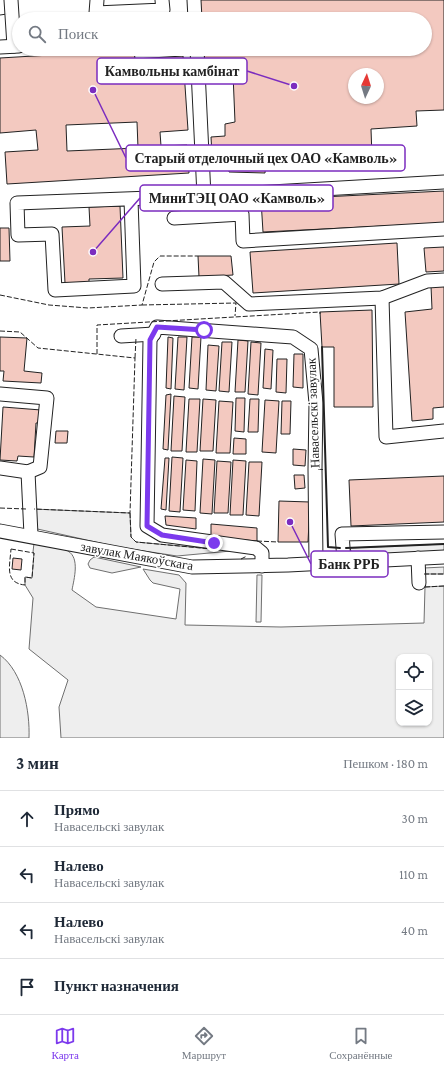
<!DOCTYPE html>
<html lang="ru">
<meta charset="utf-8">
<style>
:root{--surface:#fff;--page:#f2f2f3;--text:#1f2937;--muted:#747a83;--line:#e0e1e3;--accent:#7c3aed}
body{margin:0;font-family:"Crimson Pro",serif;background:var(--page);color:var(--text)}
.controls{position:absolute;right:12px;bottom:12px;display:grid;overflow:hidden;border-radius:8px;box-shadow:0 1px 3px #0004}
.controls button{width:36px;height:36px;display:grid;place-items:center;padding:0;border:0;border-bottom:1px solid var(--line);background:var(--surface);color:var(--text);font:20px sans-serif}
.compass{position:absolute;left:348px;top:68px;width:36px;height:36px;border-radius:50%;background:var(--surface);box-shadow:0 1px 3px #0004;rotate:4deg}
.stop{position:absolute;width:12px;height:12px;margin:-9px;border:3px solid #7c3aed;border-radius:50%;background:#fff}
.stop.end{background:#7c3aed;border-color:#fff;box-shadow:0 1px 4px #0008}
.list{margin:0;padding:0;list-style:none}
h2{display:flex;justify-content:space-between;align-items:center;height:52px;margin:0;padding:0 16px;font-size:17px}
h2 small{font-size:13px;font-weight:400;color:var(--muted)}
.list li{display:grid;grid-template-columns:26px 1fr auto;gap:12px;align-items:center;box-sizing:border-box;height:56px;padding:0 16px;border-top:1px solid var(--line)}
.list b{display:block;font-size:15px;white-space:nowrap}
.list p{margin:0;font-size:13px;white-space:nowrap;color:var(--muted)}
.list em{font-size:13px;font-style:normal;color:var(--muted)}
.icon{flex:none;width:22px;height:22px;fill:none;stroke:currentColor;stroke-width:2;stroke-linecap:round;stroke-linejoin:round}
.map{position:relative;flex:none;width:444px;height:738px;overflow:hidden}
.search{position:absolute;background:var(--surface);box-shadow:0 1px 3px #0004;left:12px;right:12px;top:12px;height:44px;display:flex;align-items:center;gap:10px;box-sizing:border-box;padding:0 14px;border-radius:22px;color:var(--muted);font-size:15px}
.sheet{height:276px;background:var(--surface)}
nav{display:flex;justify-content:space-around;align-items:center;box-sizing:border-box;height:56px;border-top:1px solid var(--line);background:var(--surface);font-size:11px;color:var(--muted)}
nav a{display:grid;justify-items:center;gap:2px}
nav .on{color:var(--accent)}
.map>svg:first-child{display:block}
.green{fill:#eee;stroke:#6f6f6f;fill-rule:evenodd}
.building{fill:#f3c9c0;stroke:#222;fill-rule:evenodd}
.lines{fill:none;stroke-linecap:round;stroke-linejoin:round}
.minor-casing{stroke:#222;stroke-width:15}
.minor{stroke:#fff;stroke-width:13}
.fence{stroke:#222;stroke-width:1;stroke-dasharray:5 2;stroke-linecap:butt}
.wall{stroke:#222;stroke-width:2}
.route{stroke:#7c3aed;stroke-width:5}
.labels{text-anchor:middle;dominant-baseline:central;stroke-width:3;stroke-linejoin:round;paint-order:stroke}
.street-label{font-size:13px;fill:#222;stroke:#fff}
.leader{fill:none;stroke:#7b2cbf;stroke-width:1.5}
.callout-dot{fill:#7b2cbf;stroke:#fff;stroke-width:1.5}
.callout{fill:#fff;stroke:#7b2cbf;stroke-width:1.5}
.callout-label{font-size:14px;text-anchor:middle;font-weight:bold;fill:#222}
</style>
<div class="map">
<svg width="444" height="738" viewBox="0 0 444 738">
<rect width="100%" height="100%" fill="#fff"/>
<g class="green">
<polygon points="32,509 130,513 131,537 136,542 213,549 213,545 231,551 177,556 118,547 33,528"/>
<path d="M37 542C45 544 62 547 68 551 80 558 74 579 72 590L96 607 176 619 180 589 153 583 150 580 143 569 179 575 186 583 185 625 281 627 424 623 425 587 444 586V738H61L59 707 68 680 29 649 33 598 25 585V577L32 578 34 553 33 552 34 543ZM399 657H429V723H399Z"/>
<polygon points="444,544 444,552 359,555 352,554 350,548"/>
<polygon points="94,557 141,567 112,573 90,568 88,564 90,560"/>
<polygon points="444,567 444,574 424,574 424,568"/>
<polygon points="257,575 262,575 261,622 256,622"/>
<path d="M0 655C23 672 30 711 29 738H0Z"/>
</g>
<g class="building">
<path d="M200 0H444V110L416 111 417 126 371 129 372 157 266 161 265 173 229 172 228 154 212 155 211 137 225 136V124L235 122 233 74 205 75 203 49H425V19H201ZM354 74H378V98H354Z"/>
<path d="M134 50 135 59 183 56 188 130 160 132 161 146 187 145 189 173 7 184 5 152 38 150 36 130 0 133V58ZM137 122 138 148 67 151 66 125Z"/>
<polygon points="444,191 444,223 263,232 261,200"/>
<polygon points="120,206 123,278 89,279 89,282 65,283 62,227 90,226 89,207"/>
<polygon points="0,228 9,228 10,261 0,261"/>
<polygon points="397,243 399,284 253,293 250,252"/>
<polygon points="444,247 444,271 426,272 424,248"/>
<polygon points="198,256 231,256 233,275 199,277"/>
<polygon points="431,286 444,286 444,407 433,408 433,419 412,421 405,312 432,309"/>
<polygon points="372,310 373,407 334,407 334,347 322,347 320,312"/>
<polygon points="0,337 27,338 24,371 42,373 41,383 3,381 4,371 0,371"/>
<polygon points="168,337 173,338 171,389 166,388"/>
<polygon points="178,337 187,337 184,390 175,389"/>
<polygon points="192,337 201,337 198,389 189,388"/>
<polygon points="238,340 248,341 245,392 235,392"/>
<polygon points="222,342 232,342 229,392 219,391"/>
<polygon points="251,342 261,343 258,395 248,394"/>
<polygon points="208,345 219,346 216,391 206,390"/>
<polygon points="265,349 273,350 271,389 263,388"/>
<polygon points="294,354 303,354 303,388 293,387"/>
<polygon points="277,359 287,359 286,393 276,392"/>
<polygon points="171,394 168,450 163,449 166,395"/>
<polygon points="174,396 185,397 182,451 171,451"/>
<polygon points="236,398 245,398 244,432 235,431"/>
<polygon points="189,399 200,399 197,452 186,452"/>
<polygon points="203,399 216,400 213,451 200,451"/>
<polygon points="250,399 259,399 258,432 248,432"/>
<polygon points="265,400 279,401 276,453 262,452"/>
<polygon points="219,401 233,402 230,453 216,453"/>
<polygon points="282,401 291,401 290,434 281,434"/>
<polygon points="3,407 41,410 40,423 36,423 34,457 18,456 17,461 0,460"/>
<polygon points="56,431 68,431 67,443 55,443"/>
<polygon points="234,438 246,439 246,454 233,454"/>
<polygon points="293,449 306,450 305,466 293,465"/>
<polygon points="172,457 183,458 180,512 169,511"/>
<polygon points="165,458 169,458 166,510 161,509"/>
<polygon points="203,459 215,460 212,514 200,513"/>
<polygon points="186,460 197,461 195,511 183,510"/>
<polygon points="233,460 246,461 243,515 230,515"/>
<polygon points="217,461 231,462 228,513 214,513"/>
<polygon points="249,462 262,462 259,516 246,515"/>
<polygon points="294,475 304,475 305,488 295,489"/>
<polygon points="444,476 444,522 351,526 349,480"/>
<polygon points="279,501 310,502 308,542 278,542"/>
<polygon points="165,516 196,518 196,529 166,525"/>
<polygon points="211,524 257,528 257,541 211,537"/>
<polygon points="13,558 22,559 21,570 12,569"/>
</g>
<g class="lines">
<g class="minor-casing">
<g id="minor">
<polyline points="11,0 14,46"/>
<polyline points="97,0 96,13 163,10 162,0"/>
<polyline points="194,0 195,19"/>
<polyline points="0,47 19,46"/>
<polyline points="204,196 444,182"/>
<polyline points="131,200 134,286 55,290 52,234 18,235 17,203 204,196 197,49"/>
<polyline points="174,218 242,214 243,241 444,229"/>
<polyline points="162,284 224,282 249,304 382,298 427,281 444,280"/>
<polyline points="382,298 386,437 444,431"/>
<polyline points="121,336 154,334"/>
<polyline points="0,394 47,398 40,467 28,472 0,468"/>
<polyline points="28,472 31,535"/>
<polyline points="0,531 192,567 288,565 444,557"/>
<polyline points="418,558 419,583"/>
<polyline points="344,561 342,534 444,532"/>
<polyline points="262,566 262,553 256,548 162,535 147,526 150,340 157,327 293,337 311,349 316,403 315,469 316,562"/>
</g>
</g>
<use href="#minor" class="minor"/>
<g class="fence">
<polyline points="0,15 7,14"/>
<polyline points="0,295 49,305 88,308 142,305 154,262 160,256 198,256"/>
<polyline points="142,305 236,303 235,316"/>
<polyline points="0,331 20,332 38,348 135,358 130,513 34,509"/>
<polyline points="97,354 97,325 320,312 320,314"/>
<polyline points="135,358 136,338"/>
<polyline points="318,469 326,470"/>
<polyline points="0,508 26,509"/>
<polyline points="130,513 131,537 136,542 212,549"/>
<polyline points="257,541 278,542"/>
<path d="M11 549 34 553 32 578 25 577V585C4 583 10 565 11 549Z"/>
<polyline points="241,559 247,556"/>
<polyline points="424,574 444,574"/>
<polyline points="425,587 444,586"/>
</g>
<g class="wall">
<polyline points="322,347 328,547 340,548"/>
<polyline points="346,548 444,544"/>
</g>
</g>
<g class="lines">
<polyline class="route" points="204,330 157,327 150,340 147,526 162,535 214,543"/>
</g>
<g class="labels">
<g class="street-label">
<text transform="translate(313 413) rotate(-92)">Навасельскі завулак</text>
<text transform="translate(137 556) rotate(10)">завулак Маякоўскага</text>
</g>
</g>
<path class="leader" d="M294 86L247 71M93 90L126 158M93 252L140 198M290 522L311 564"/>
<g class="callout-dot">
<circle cx="294" cy="86" r="4"/>
<circle cx="93" cy="90" r="4"/>
<circle cx="93" cy="252" r="4"/>
<circle cx="290" cy="522" r="4"/>
</g>
<g class="callout">
<rect x="97" y="58" width="150" height="26" rx="4"/>
<rect x="126" y="145" width="279" height="26" rx="4"/>
<rect x="140" y="185" width="193" height="26" rx="4"/>
<rect x="311" y="551" width="77" height="26" rx="4"/>
</g>
<g class="callout-label">
<text x="172" y="76">Камвольны камбінат</text>
<text x="266" y="163">Старый отделочный цех ОАО «Камволь»</text>
<text x="237" y="203">МиниТЭЦ ОАО «Камволь»</text>
<text x="349" y="569">Банк РРБ</text>
</g>
</svg>
<div class="controls">
<button><svg class="icon" aria-label="locate" viewBox="0 0 24 24"><circle cx="12" cy="12" r="6"/><path d="M12 2v4M12 18v4M2 12h4M18 12h4"/></svg></button>
<button><svg class="icon" aria-label="layers" viewBox="0 0 24 24"><path d="M12 4l9 5-9 5-9-5zM3 14l9 5 9-5"/></svg></button>
</div>
<svg class="compass" viewBox="-18 -18 36 36"><path d="M0-13l5 13h-10z" fill="#e53935"/><path d="M0 13l5-13h-10z" fill="#747a83"/></svg>
<div class="stop" style="left:204px;top:330px"></div>
<div class="stop end" style="left:214px;top:543px"></div>
<div class="search"><svg class="icon" aria-label="search" viewBox="0 0 24 24"><circle cx="10" cy="10" r="6"/><path d="M15 15l6 6"/></svg>Поиск</div>
</div>
<section class="sheet">
<h2>3 мин<small>Пешком · 180 m</small></h2>
<ul class="list">
<li><svg class="icon" aria-label="ahead" viewBox="0 0 24 24"><path d="M12 20V5M6 11l6-6 6 6"/></svg><div><b>Прямо</b><p>Навасельскі завулак</p></div><em>30 m</em></li>
<li><svg class="icon" aria-label="left" viewBox="0 0 24 24"><path d="M17 20v-9H6M10 6l-5 5 5 5"/></svg><div><b>Налево</b><p>Навасельскі завулак</p></div><em>110 m</em></li>
<li><svg class="icon" aria-label="left" viewBox="0 0 24 24"><path d="M17 20v-9H6M10 6l-5 5 5 5"/></svg><div><b>Налево</b><p>Навасельскі завулак</p></div><em>40 m</em></li>
<li><svg class="icon" aria-label="arrive" viewBox="0 0 24 24"><path d="M6 21V4h12l-3 4 3 4H6"/></svg><div><b>Пункт назначения</b></div></li>
</ul>
</section>
<nav>
<a class="on"><svg class="icon" aria-label="map" viewBox="0 0 24 24"><path d="M3 6l6-2 6 2 6-2v14l-6 2-6-2-6 2zM9 4v14M15 6v14"/></svg>Карта</a>
<a><svg class="icon" aria-label="directions" viewBox="0 0 24 24"><path d="M12 3l9 9-9 9-9-9zM9 14v-3h6M13 9l2 2-2 2"/></svg>Маршрут</a>
<a><svg class="icon" aria-label="saved" viewBox="0 0 24 24"><path d="M7 4h10v16l-5-4-5 4z"/></svg>Сохранённые</a>
</nav>
